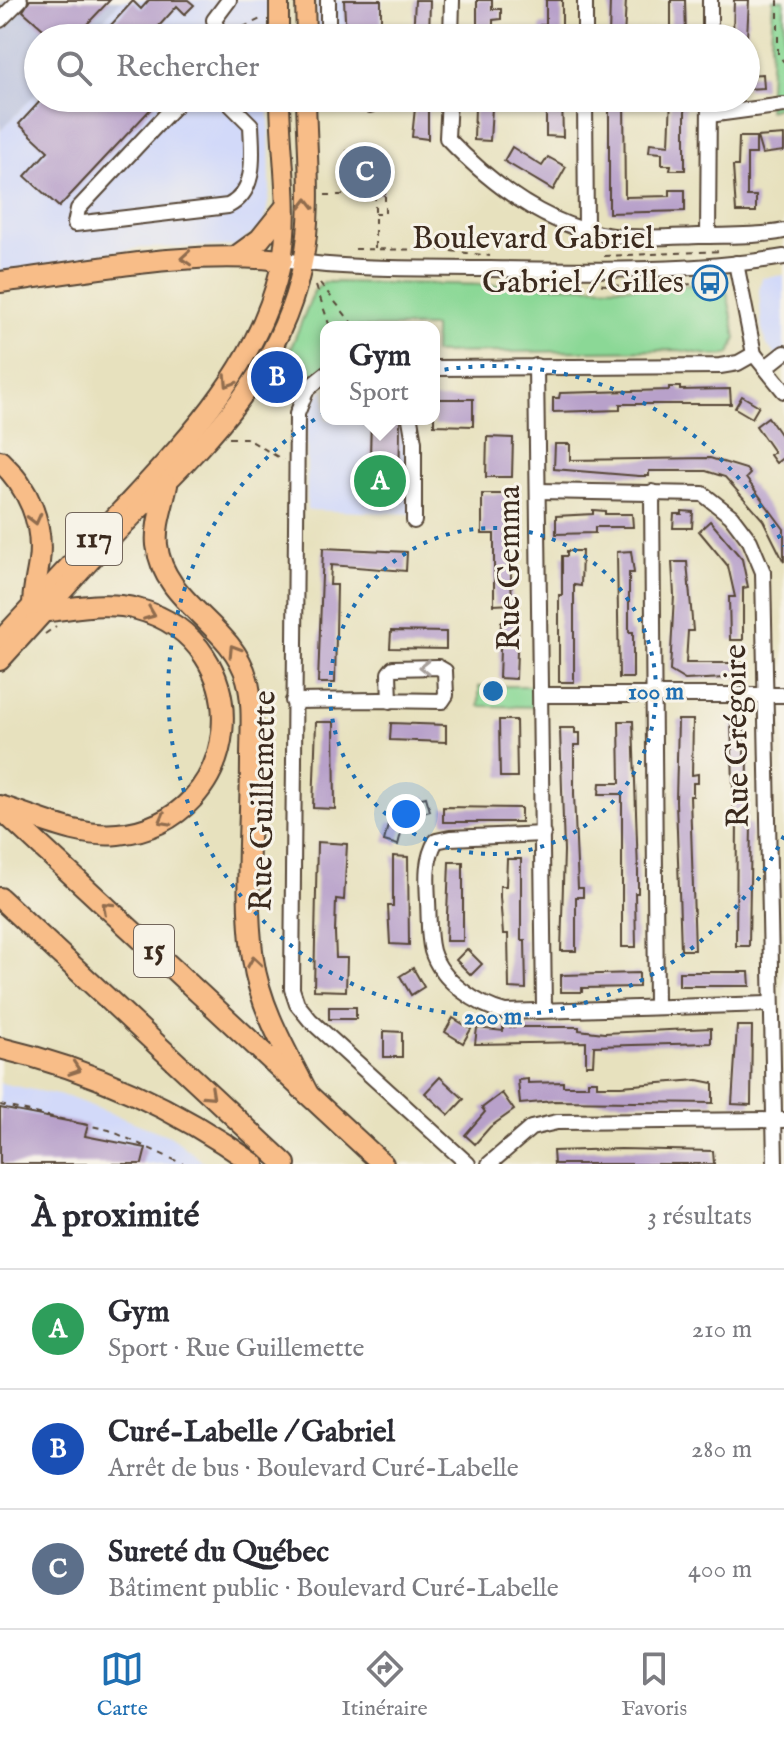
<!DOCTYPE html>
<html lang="fr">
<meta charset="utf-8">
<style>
:root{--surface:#fff;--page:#f2f2f3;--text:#2b2b33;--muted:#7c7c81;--line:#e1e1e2;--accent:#1f6fb2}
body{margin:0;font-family:"IM FELL English",serif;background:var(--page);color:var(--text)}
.you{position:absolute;left:406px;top:814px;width:28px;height:28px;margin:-20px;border:6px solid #fff;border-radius:50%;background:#1a73e8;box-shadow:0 0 0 12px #1a73e833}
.badge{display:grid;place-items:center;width:52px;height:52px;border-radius:50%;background:var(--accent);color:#fff;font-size:26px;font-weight:700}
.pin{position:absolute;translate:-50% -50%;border:4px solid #fff;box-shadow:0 2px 8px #0006}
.popup{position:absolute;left:320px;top:321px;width:120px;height:104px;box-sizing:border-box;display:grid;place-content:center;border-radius:16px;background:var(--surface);filter:drop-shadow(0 2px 6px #0005);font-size:26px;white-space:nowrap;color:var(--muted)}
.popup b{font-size:30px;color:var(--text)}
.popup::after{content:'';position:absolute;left:50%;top:100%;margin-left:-16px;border:16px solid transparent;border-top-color:var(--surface)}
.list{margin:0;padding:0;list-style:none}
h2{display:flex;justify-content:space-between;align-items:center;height:104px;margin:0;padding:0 32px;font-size:34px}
h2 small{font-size:26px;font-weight:400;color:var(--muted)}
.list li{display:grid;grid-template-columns:52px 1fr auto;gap:24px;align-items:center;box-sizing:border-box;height:120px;padding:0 32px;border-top:2px solid var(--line)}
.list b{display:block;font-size:30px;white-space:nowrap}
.list p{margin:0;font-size:26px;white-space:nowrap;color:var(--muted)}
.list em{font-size:26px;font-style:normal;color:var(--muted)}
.icon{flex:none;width:44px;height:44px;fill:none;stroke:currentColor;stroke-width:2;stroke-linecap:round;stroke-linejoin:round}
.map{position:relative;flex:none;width:784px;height:1164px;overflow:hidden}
.search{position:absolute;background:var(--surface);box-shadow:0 2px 6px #0004;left:24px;right:24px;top:24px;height:88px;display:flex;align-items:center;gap:20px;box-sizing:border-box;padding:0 28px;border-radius:44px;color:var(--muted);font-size:30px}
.sheet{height:464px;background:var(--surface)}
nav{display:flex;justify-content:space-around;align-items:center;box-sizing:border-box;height:112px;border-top:2px solid var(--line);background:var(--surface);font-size:22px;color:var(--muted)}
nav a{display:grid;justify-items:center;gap:4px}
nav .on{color:var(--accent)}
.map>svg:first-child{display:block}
.built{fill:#d2d9f9}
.industrial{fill:#bcc3de}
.green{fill:#8bd896;stroke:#63815a;stroke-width:2}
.building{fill:#b8a1ca}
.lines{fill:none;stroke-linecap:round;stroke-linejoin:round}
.minor-casing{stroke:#554536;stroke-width:18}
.major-casing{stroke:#554536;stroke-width:22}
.highway-casing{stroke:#554536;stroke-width:24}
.path{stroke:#554536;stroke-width:2;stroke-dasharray:6 6;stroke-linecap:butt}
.minor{stroke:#fff;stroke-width:14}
.major{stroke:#f8bd88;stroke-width:18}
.highway{stroke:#f8bd88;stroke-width:20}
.oneway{stroke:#906c4e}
.oneway2{stroke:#a79f9a}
.ring{fill:none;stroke:#1f6fb2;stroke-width:4;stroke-dasharray:4 8}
.labels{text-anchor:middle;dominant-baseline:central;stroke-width:6;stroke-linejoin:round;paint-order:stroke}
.shield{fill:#f7f3e8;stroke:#73665b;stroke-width:2}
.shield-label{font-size:30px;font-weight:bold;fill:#3b2a1e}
.street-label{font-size:32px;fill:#3b2a1e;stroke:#f7f3e8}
.poi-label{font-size:32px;fill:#3b2a1e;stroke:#f7f3e8;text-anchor:end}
.centre{fill:#1f6fb2;stroke:#f7f3e8;stroke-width:4}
.ring-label{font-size:24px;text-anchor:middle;font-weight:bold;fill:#1f6fb2;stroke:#f7f3e8;stroke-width:6;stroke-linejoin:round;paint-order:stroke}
</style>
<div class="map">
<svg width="784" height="1164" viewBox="0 0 784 1164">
<rect width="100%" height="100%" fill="#f7f3e8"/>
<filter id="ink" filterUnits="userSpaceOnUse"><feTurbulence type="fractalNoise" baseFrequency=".0125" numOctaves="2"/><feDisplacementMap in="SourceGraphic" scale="16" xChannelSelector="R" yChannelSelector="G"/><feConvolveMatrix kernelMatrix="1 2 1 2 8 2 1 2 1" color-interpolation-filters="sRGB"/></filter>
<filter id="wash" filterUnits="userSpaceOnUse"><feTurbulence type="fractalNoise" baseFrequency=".006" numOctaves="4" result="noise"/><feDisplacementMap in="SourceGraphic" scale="32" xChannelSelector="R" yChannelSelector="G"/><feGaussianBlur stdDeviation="1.8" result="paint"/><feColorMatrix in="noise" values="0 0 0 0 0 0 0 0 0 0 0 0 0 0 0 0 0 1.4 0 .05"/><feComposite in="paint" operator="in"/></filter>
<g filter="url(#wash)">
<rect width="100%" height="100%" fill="#e7e1be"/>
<g class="built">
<polygon points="121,0 268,0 268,38 87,38"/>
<polygon points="316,0 382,0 382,38 317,38"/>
<polygon points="38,91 38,98 269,98 270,191 264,226 235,246 138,248 0,273 0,131"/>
<polygon points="784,275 784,366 767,345 762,329 759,291 762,278"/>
<polygon points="325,388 326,419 417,419 418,514 307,510 307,417 313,399"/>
<polygon points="0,1083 68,1097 172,1137 206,1164 0,1164"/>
</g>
<polygon class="industrial" points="4,0 121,0 87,38 38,38 38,91 0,131 0,5"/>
<g class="green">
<polygon points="773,0 784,0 784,105 768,110"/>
<path d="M324 282 630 287 717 284 727 292 736 338 730 354C714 359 694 351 676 350L434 353V327H326V366L302 382 293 399 276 385 314 291Z"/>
<polygon points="479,686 539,686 542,707 479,706"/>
</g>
<g id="blocks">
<g class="building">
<polygon points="30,0 110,0 74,38 53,38 23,11"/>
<polygon points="149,0 188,0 194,5 185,14 177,6 159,26 172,38 99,38 133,1 141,9"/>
<polygon points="344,0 381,0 381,38 346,38"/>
<polygon points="415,0 430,0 429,38 413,38"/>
<polygon points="477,0 492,0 492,9 501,9 501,19 493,20 493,31 477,31"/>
<polygon points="546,0 562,0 562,38 540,38 540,25 546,25"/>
<polygon points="610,0 626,0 624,38 609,38"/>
<polygon points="671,0 685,0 686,38 671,38"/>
<polygon points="734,0 749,0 747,37 733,36"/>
<polygon points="763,74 764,88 746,89 746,75"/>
<polygon points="43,98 161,98 59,207 25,176 48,151 19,124"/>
<polygon points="412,98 428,98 428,139 412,137 415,108 411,108"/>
<polygon points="546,98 562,98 563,137 546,136"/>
<polygon points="609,98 624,98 625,197 670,196 670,190 685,190 685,211 609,213"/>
<polygon points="671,98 685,98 685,170 670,170 671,165 662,165 662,153 649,152 650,143 669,145"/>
<polygon points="475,106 492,107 490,141 474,140"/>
<polygon points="784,135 784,151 762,154 757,137"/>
<polygon points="739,137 756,137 756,154 747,154 747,196 756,196 756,212 736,212 733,166 738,166"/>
<polygon points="512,147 542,166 548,157 566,167 553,190 504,161"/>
<polygon points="382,150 383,194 347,194 347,151"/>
<polygon points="669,387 680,387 680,390 730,389 731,404 620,404 620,410 553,412 553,398 559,398 560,393 669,390"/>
<polygon points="742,396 759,406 752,418 735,408"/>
<polygon points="434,399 473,399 473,426 434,425"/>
<polygon points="768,417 784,440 784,457 776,463 770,455 774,452 756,426"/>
<polygon points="371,419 400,419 399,504 365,504 365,494 369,494"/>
<polygon points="487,437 513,438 512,477 486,477"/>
<polygon points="555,444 570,444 570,460 710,458 746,469 750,474 746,478 784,529 784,562 763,520 725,477 706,471 649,471 649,476 639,476 554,469"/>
<polygon points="482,494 508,494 512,604 494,605 494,534 482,534"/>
<polygon points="593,510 605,511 605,514 632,514 633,527 595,527 595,533 556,534 556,516 593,514"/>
<polygon points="682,511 693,512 692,528 673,528 674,514 682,514"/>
<polygon points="710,521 742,559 748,587 743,588 743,640 730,640 729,597 735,597 728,566 699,531"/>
<polygon points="323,548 407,552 406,571 331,565 330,585 337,585 335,683 318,683"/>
<polygon points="567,551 582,551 581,586 574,585 574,682 559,682 559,595 562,595 562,556 567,556"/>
<polygon points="631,551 634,573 629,573 629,632 633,632 633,678 619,678 617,552"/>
<polygon points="672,562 687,562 693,631 688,631 686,663 746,663 746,677 685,680 670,671 674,595"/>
<polygon points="501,622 518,623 516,679 499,678"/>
<polygon points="391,631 446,632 446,649 390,648"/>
<polygon points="731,719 745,719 744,755 748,755 747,824 751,824 749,946 736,946 737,817 734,817"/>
<polygon points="499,720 516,720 517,777 500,777"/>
<polygon points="678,720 693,720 692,775 698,774 698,783 693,783 693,796 690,796 695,950 681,950 676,801"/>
<polygon points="619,721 633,721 638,872 638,893 635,893 636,947 622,947 622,794 599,794 600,783 620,783"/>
<polygon points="316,722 334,722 335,809 313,808"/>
<polygon points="391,723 446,725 446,742 390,740"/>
<polygon points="560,728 575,728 575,733 580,733 580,745 574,745 574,794 578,888 583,888 583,897 576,897 576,951 561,951 564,851"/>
<polygon points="426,797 430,811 409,817 405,802"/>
<polygon points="443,807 521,808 521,822 443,822"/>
<polygon points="389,821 403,825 398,845 384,841"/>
<polygon points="317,842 347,844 344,900 336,899 335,933 336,958 347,958 346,991 314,990"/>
<polygon points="393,856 408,857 409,945 390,944 388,906 393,906"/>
<polygon points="507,859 521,859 521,940 525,940 526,989 509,988 508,934 503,934 500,897 500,886 506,886"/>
<polygon points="449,862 463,862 463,941 446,941"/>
<polygon points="467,949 482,964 471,975 456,960"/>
<polygon points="413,968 424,987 411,995 400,976"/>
<polygon points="679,972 749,972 750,986 679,986"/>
<polygon points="639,973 639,987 582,988 582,992 561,992 561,975"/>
<rect x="329" y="1007" width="27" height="12"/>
<polygon points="453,1018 471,1029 463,1043 445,1032"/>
<polygon points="737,1026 752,1026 751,1105 732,1104"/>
<polygon points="503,1027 579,1027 579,1030 604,1033 711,1028 711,1043 594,1046 593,1065 586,1065 586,1042 475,1044 477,1028 503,1031"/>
<polygon points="384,1031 402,1032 402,1057 384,1057"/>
<polygon points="440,1077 464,1099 449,1115 425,1093"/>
<polygon points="528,1079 528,1083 563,1082 563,1086 588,1086 588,1081 597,1081 597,1086 621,1086 698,1080 713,1083 713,1103 554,1101 520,1104 518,1080"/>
<polygon points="502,1093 514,1110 490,1127 475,1144 465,1135 485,1112 482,1108"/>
<polygon points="0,1108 88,1125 85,1136 146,1148 142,1164 0,1164"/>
<polygon points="621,1149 713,1151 714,1164 554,1164 553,1151"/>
</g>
</g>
</g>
<g filter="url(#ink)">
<use href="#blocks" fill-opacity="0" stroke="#554536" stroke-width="2"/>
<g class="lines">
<g class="minor-casing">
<g id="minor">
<polyline points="328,0 328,37"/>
<polyline points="585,0 585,38"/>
<polyline points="0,20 20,0"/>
<polyline points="220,38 214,20 229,0"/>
<polyline points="263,38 329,38"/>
<polyline points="451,38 452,0"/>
<polyline points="710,38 710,0"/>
<path d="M182 98 78 209 75 224 228 206C258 191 252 153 251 125L224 98"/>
<polyline points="370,98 370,105"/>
<path d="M449 98 447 138C491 184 548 228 613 236 641 239 670 237 699 236 727 235 756 237 784 231"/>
<polyline points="585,98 586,230"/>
<polyline points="709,115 784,105"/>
<polyline points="708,236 709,98"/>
<path d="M282 260C351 270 420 268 490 269 587 270 688 273 784 257"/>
<polyline points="736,263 754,354 784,391"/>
<polyline points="536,366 544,1009"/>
<polyline points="434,368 720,366 738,363 754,354"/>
<polyline points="765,368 784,353"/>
<polyline points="326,374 307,389 297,414 292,989 297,1004 310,1020 468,1164"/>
<polyline points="410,419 414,442 414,521"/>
<polyline points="538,491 703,494 731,516 750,541 763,572 775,1164"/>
<polyline points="652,492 656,1006"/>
<polyline points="542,695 784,695"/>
<polyline points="293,701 380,700 442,701 446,695 445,671 438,667 393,668 389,673 390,701"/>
<path d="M543 834 450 838 436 841C425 860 427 880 428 901 429 917 428 936 432 951 441 981 477 1005 505 1012L769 1004"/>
<polyline points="489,1164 531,1128 557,1122 784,1120"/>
</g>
</g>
<g class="major-casing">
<g id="major">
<polyline points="279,0 279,38"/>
<polyline points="305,0 306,38"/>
<path d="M0 640C40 597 80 554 121 510 186 440 258 366 280 269 293 213 280 154 280 98"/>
<path d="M0 661C48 609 94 554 144 505 214 436 281 367 302 267 314 213 307 153 306 98"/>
</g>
</g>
<g class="highway-casing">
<g id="highway">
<polyline points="238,255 260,239 284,209"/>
<path d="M0 282C95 270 186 250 282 260"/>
<path d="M0 461C28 487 44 523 39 562 37 577 33 590 33 605"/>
<path d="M167 485C163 505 155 525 157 545 163 603 232 624 247 679 254 704 251 732 251 758 251 824 244 894 253 959 260 1008 286 1051 308 1094"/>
<path d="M0 806C37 817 78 838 118 834 246 822 262 642 137 609 107 601 77 608 47 611"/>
<polyline points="2,810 383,1164"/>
<polyline points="0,898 285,1164"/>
<path d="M0 1048C94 1070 176 1108 254 1164"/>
</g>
</g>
<g class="path">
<polyline points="778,0 778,54 784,62"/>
<polyline points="232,32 263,18"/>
<polyline points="385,194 385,159"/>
<polyline points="325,195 385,195 385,214 375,214"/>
<polyline points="375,248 375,194"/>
<polyline points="355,249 443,250 490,256"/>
<polyline points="604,256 722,251"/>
<polyline points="320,283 355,327"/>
<polyline points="577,283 639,287 694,284"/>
<polyline points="316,286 330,327"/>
<polyline points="272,383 289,398"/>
<polyline points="229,438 246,438 283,460"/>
<polyline points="45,634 56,626"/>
<polyline points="0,1105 109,1130 183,1164"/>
</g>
<use href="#minor" class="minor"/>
<use href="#major" class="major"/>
<use href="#highway" class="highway"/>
</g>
<defs><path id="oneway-chevron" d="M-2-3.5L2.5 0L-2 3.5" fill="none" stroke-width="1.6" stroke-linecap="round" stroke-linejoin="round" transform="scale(2)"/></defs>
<g class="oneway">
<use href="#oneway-chevron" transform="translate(307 204) rotate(-90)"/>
<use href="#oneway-chevron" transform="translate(186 258) rotate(176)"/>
<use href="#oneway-chevron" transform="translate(229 382) rotate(122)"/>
<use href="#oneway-chevron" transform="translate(35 519) rotate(76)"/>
<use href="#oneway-chevron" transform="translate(150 614) rotate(22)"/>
<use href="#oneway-chevron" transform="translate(234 650) rotate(-122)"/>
<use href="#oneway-chevron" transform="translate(164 820) rotate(151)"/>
<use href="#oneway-chevron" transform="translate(107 907) rotate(-137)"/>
<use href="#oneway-chevron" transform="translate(254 962) rotate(-99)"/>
<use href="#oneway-chevron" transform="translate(75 1069) rotate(19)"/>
<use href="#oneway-chevron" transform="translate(210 1094) rotate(43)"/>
</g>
<use class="oneway2" href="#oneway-chevron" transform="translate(425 667) rotate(-180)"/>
</g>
<g class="ring">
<circle cx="493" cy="691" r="163"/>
<path d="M784 836A325 325 0 1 1 784 546"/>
</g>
<defs>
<g id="bus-ring" transform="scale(1.8)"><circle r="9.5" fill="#f7f3e8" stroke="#1f6fb2" stroke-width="1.5"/><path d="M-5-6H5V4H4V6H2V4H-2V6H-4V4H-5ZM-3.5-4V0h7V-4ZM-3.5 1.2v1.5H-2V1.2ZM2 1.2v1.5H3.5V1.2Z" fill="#1f6fb2"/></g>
</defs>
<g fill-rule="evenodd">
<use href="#bus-ring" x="710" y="283"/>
</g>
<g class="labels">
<g class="shield">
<rect x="66" y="513" width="56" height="52" rx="6"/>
<rect x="134" y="925" width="40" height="52" rx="6"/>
</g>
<g class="shield-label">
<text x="94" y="539">117</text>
<text x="154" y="951">15</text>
</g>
<g class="street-label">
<text x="533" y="239">Boulevard Gabriel</text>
<text transform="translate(510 568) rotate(-90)">Rue Gemma</text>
<text transform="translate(738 736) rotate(-91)">Rue Grégoire</text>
<text transform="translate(264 801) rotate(-89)">Rue Guillemette</text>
</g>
<g class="poi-label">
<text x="684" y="283">Gabriel / Gilles</text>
</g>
</g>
<circle cx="493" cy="691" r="12" class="centre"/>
<g class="ring-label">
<text x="656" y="699">100 m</text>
<text x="493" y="1024">200 m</text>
</g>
</svg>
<div class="you"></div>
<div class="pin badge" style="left:380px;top:481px;background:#2e9e5b">A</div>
<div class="popup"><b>Gym</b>Sport</div>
<div class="pin badge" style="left:277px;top:377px;background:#1a4fb4">B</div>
<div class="pin badge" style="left:365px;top:172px;background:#5c6f8a">C</div>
<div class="search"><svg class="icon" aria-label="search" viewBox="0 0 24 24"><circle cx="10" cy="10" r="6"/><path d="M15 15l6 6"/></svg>Rechercher</div>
</div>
<section class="sheet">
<h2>À proximité<small>3 résultats</small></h2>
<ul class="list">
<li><span class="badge" style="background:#2e9e5b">A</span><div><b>Gym</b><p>Sport · Rue Guillemette</p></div><em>210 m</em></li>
<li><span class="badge" style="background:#1a4fb4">B</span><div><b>Curé-Labelle / Gabriel</b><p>Arrêt de bus · Boulevard Curé-Labelle</p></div><em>280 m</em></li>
<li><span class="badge" style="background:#5c6f8a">C</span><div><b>Sureté du Québec</b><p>Bâtiment public · Boulevard Curé-Labelle</p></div><em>400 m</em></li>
</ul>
</section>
<nav>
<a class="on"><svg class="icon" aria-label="map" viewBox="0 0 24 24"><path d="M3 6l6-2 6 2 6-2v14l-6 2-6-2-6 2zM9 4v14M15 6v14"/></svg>Carte</a>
<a><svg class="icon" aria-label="directions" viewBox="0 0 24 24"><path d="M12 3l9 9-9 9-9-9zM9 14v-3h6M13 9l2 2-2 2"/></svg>Itinéraire</a>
<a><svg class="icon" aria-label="saved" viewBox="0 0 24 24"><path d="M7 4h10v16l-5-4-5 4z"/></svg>Favoris</a>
</nav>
